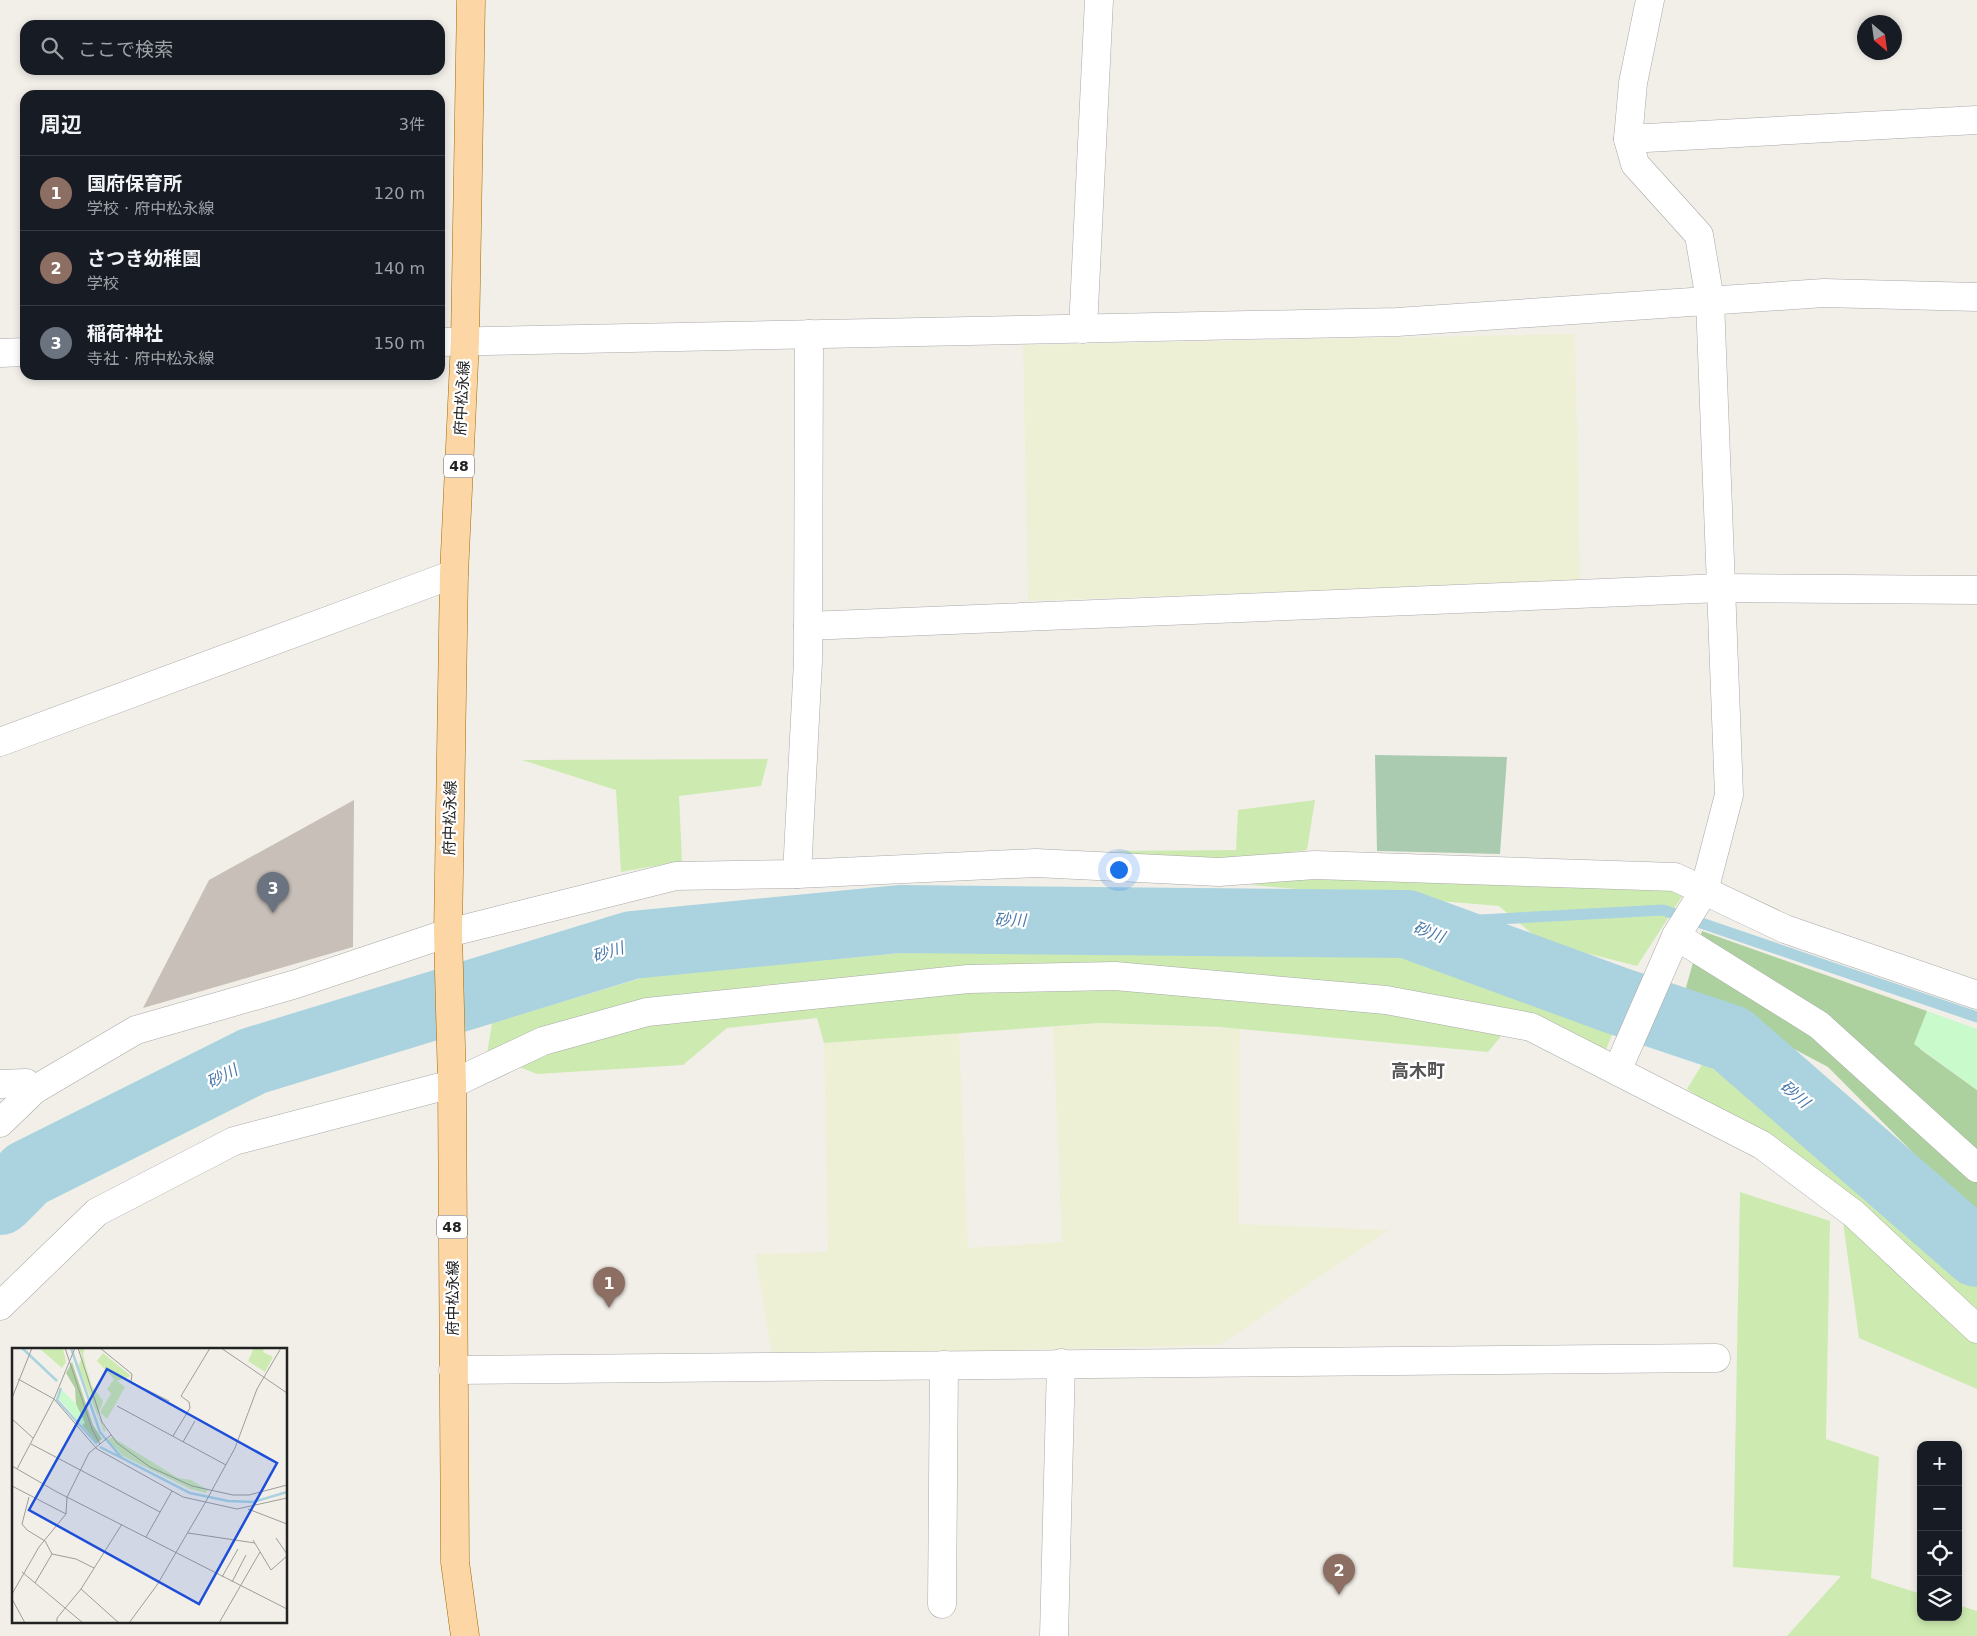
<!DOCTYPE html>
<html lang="ja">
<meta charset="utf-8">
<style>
:root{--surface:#171b24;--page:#242831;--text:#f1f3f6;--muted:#9ea1a6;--line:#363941;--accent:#d40000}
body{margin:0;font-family:"DejaVu Sans","Noto Sans JP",sans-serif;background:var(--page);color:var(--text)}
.controls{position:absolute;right:15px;bottom:15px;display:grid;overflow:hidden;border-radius:10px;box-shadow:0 2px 8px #0003}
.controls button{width:45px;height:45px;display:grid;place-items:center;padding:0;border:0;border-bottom:1px solid var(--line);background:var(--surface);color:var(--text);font:25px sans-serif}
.compass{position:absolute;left:1857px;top:15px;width:45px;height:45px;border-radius:50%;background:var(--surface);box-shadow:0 2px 8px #0003;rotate:151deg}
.you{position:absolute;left:1118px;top:869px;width:18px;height:18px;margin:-12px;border:4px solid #fff;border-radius:50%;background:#1a73e8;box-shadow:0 0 0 8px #1a73e833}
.badge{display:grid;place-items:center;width:32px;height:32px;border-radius:50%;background:var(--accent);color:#fff;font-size:16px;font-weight:700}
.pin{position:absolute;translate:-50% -41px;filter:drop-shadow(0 1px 2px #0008)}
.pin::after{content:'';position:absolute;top:26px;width:18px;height:15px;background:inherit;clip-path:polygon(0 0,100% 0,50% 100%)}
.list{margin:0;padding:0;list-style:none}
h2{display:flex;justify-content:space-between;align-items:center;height:65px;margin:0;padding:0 20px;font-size:21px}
h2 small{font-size:16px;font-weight:400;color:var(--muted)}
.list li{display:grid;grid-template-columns:32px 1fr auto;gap:15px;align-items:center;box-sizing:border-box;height:75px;padding:0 20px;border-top:1px solid var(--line)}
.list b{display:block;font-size:19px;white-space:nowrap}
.list p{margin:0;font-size:16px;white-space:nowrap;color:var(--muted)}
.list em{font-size:16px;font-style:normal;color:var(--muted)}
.icon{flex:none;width:28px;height:28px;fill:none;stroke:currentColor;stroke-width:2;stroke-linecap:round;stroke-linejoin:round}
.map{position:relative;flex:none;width:1977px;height:1636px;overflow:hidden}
.search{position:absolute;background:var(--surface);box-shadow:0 2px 8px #0003;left:20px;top:20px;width:425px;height:55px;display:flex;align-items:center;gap:12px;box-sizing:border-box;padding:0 18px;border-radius:15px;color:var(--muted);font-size:19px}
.panel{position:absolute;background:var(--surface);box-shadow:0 2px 8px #0003;left:20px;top:90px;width:425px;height:290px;border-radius:15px}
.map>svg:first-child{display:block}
.farmland{fill:#eef0d5}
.grass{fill:#cdebb0}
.forest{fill:#add19e}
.cemetery{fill:#aacbaf}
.park{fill:#c8facc}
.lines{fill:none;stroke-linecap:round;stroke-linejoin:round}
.stream{stroke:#aad3df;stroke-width:11}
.river{stroke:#aad3df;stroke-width:68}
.building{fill:#c7bfb8}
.street-casing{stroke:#a9a9a9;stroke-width:29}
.primary-casing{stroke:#a06b00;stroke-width:29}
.street{stroke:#fff;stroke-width:28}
.primary{stroke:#fcd6a4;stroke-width:28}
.labels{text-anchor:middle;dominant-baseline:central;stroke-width:4.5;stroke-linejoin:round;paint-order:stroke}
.shield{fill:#fff;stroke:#646464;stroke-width:1}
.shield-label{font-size:14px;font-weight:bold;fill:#222}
.street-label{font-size:15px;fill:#222;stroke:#fff}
.water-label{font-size:16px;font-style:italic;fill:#4a7aab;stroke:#fff}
.quarter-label{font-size:18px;font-weight:bold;fill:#555;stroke:#fff}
.inset-river{fill:none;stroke:#aad3df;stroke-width:2.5}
.inset-road{fill:none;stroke:#9f9d99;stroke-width:1}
.view{fill:#1d4ed8;fill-opacity:0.15;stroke:#1d4ed8;stroke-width:2.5}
.inset-edge{fill:none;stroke:#222;stroke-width:2.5}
</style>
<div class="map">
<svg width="1977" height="1636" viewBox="0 0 1977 1636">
<rect width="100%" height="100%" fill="#f2efe9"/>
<g class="farmland">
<polygon points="1575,334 1580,581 1028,601 1023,345"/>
<polygon points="1100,1023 1240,1029 1239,1224 1389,1230 1220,1345 772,1356 755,1254 828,1252 824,1043 959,1032 968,1248 1062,1242 1053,1027"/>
</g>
<g class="grass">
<polygon points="768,759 761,786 679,796 682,861 621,872 616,790 522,760"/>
<polygon points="1315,800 1307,850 1210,864 1115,851 1236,850 1238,810"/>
<polygon points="1315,875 1671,887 1685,892 1637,966 1542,942 1499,906 1250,885"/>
<polygon points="1413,940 1620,1016 1605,1052 1502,1035 1488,1052 1219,1027 1100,1023 824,1043 817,1018 727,1028 683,1065 537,1074 487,1054 492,1023 645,977 945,949 1255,953"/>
<polygon points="1703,1063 1765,1101 1911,1221 1977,1279 1977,1389 1859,1338 1838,1186 1687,1089"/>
<polygon points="1740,1192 1830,1221 1826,1439 1879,1457 1871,1578 1921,1594 1921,1617 1958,1617 1958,1605 1977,1611 1977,1636 1787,1636 1841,1576 1733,1567"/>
</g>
<polygon class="forest" points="1702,931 1927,1011 1920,1049 1977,1090 1977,1217 1828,1067 1685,991"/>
<polygon class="cemetery" points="1375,755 1507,757 1500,854 1377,851"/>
<polygon class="park" points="1927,1011 1977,1029 1977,1090 1914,1044"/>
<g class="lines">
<polyline class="stream" points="1407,924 1663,910 1977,1017"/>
<polyline class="river" points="0,1201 27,1174 253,1061 632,945 900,919 1407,924 1615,1000 1731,1039 1977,1253"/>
</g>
<polygon class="building" points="354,800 353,947 143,1008 209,880"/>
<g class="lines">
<g class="street-casing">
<g id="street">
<polyline points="1628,139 1977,120"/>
<polyline points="1083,329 1099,0"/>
<polyline points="440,342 1397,322 1824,293 1977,297"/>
<polyline points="0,353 25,352"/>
<polyline points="808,626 1721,588 1977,590"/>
<polyline points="0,742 454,574"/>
<polyline points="797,874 808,661 809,334"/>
<polyline points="1676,936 1819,1025 1977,1168"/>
<polyline points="1617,1071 1676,936 1704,891 1729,795 1710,300 1699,235 1635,164 1628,139 1633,83 1650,0"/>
<polyline points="0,1084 26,1083 34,1090"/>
<polyline points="0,1123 34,1090 136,1030 296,984 448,933 676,876 797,874 1036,863 1219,872 1315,865 1675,877 1785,929 1977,995"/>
<polyline points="0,1306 97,1212 234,1141 452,1084 543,1041 647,1012 968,979 1115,976 1386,1000 1531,1027 1762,1145 1854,1214 1977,1329"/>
<polyline points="453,1370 1716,1358"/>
<polyline points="942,1604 944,1365"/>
<polyline points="1054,1636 1061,1363"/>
</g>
</g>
<g class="primary-casing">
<polyline id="primary" points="465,1636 455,1562 452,1084 448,933 454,574 465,341 471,0"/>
</g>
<use href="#street" class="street"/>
<use href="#primary" class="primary"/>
</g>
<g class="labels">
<g class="shield">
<rect x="444" y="454.5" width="30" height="23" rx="4"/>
<rect x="437" y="1215.5" width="30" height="23" rx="4"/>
</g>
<g class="shield-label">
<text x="459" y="466">48</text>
<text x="452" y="1227">48</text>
</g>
<g class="street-label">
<text transform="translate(462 398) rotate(-87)">府中松永線</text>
<text transform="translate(450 818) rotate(-89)">府中松永線</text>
<text transform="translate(453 1298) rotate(-90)">府中松永線</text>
</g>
<g class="water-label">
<text transform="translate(1010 920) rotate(1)">砂川</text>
<text transform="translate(1429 932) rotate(20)">砂川</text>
<text transform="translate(608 952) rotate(-17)">砂川</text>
<text transform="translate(222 1076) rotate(-27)">砂川</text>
<text transform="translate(1795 1094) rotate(41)">砂川</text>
</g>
<g class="quarter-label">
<text x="1418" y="1070">高木町</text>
</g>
</g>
<g transform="translate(12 1348)">
<rect width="275" height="275" fill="#f2efe9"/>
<path d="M27 0H51L54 14 50 20ZM67 0H73L71 6 74 19 80 38 91 53 86 67 94 82 92 84 66 18 70 10ZM242 0H252L251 4 261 9 253 24 236 13ZM91 5 119 28 105 33 113 39 95 71 88 64 99 46 95 41 102 31 85 13ZM100 89 166 130 179 132 196 142 194 145 178 141 111 108 96 92Z" fill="#cdebb0"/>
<path d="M60 14 81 77 90 91 85 95 70 77 72 74 64 56 63 40 54 25Z" fill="#add19e"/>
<path d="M50 42 64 56 73 75 70 77 47 51Z" fill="#c8facc"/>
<path class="inset-river" d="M10 0 45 33M59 0 88 84 110 110 178 145 216 153 241 154 275 144M49 40 45 52 85 96M88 99 110 110"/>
<path class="inset-road" d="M53 0 80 81 88 96M66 0 90 74 105 95 138 119 180 138 221 147H237L275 137M88 0 120 26 119 34 157 53M209 0 275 45M6 31 42 51 85 101 171 149 225 161 275 150M0 50 20 0M105 58 214 117M0 71 21 90M161 88 178 60 177 54 169 48 198 0M171 94 183 73M19 96 148 164M0 118 45 144 275 261M5 121 42 51 63 0M0 138 54 166M17 149 10 176 15 182 33 193 40 206 64 211 82 220M236 161 275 176M176 185 243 195M134 189 160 143M264 190 275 206M241 192 259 222 275 208M10 224 71 275M210 229 226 201M220 234 234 207M23 235 40 206M69 241 107 275M0 246 27 199 54 166 55 149 77 105 99 87M0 251 13 275M45 275V270L69 241 110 176M117 275 145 237 193 155 223 100 245 41 269 0M207 275 248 204"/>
<path class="view" d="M95 21 265 115 187 256 17 162Z"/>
<rect width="275" height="275" class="inset-edge"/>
</g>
</svg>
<div class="controls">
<button>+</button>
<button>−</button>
<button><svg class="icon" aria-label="locate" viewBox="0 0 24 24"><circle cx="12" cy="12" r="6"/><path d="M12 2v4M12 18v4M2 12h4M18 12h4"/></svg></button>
<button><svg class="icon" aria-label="layers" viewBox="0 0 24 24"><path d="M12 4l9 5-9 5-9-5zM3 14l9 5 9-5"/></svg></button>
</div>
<svg class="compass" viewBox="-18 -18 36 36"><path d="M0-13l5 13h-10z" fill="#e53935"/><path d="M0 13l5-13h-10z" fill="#9ea1a6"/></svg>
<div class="you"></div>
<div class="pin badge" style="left:609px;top:1308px;background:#8d6e63">1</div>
<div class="pin badge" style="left:1339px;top:1595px;background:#8d6e63">2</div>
<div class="pin badge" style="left:273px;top:913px;background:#6b7280">3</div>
<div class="search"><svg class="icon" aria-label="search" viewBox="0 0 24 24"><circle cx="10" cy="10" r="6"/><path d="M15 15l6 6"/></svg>ここで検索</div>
<section class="panel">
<h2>周辺<small>3件</small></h2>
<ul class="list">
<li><span class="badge" style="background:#8d6e63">1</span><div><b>国府保育所</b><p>学校 · 府中松永線</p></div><em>120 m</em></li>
<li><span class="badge" style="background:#8d6e63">2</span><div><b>さつき幼稚園</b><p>学校</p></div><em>140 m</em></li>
<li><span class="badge" style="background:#6b7280">3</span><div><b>稲荷神社</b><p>寺社 · 府中松永線</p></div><em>150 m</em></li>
</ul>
</section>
</div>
